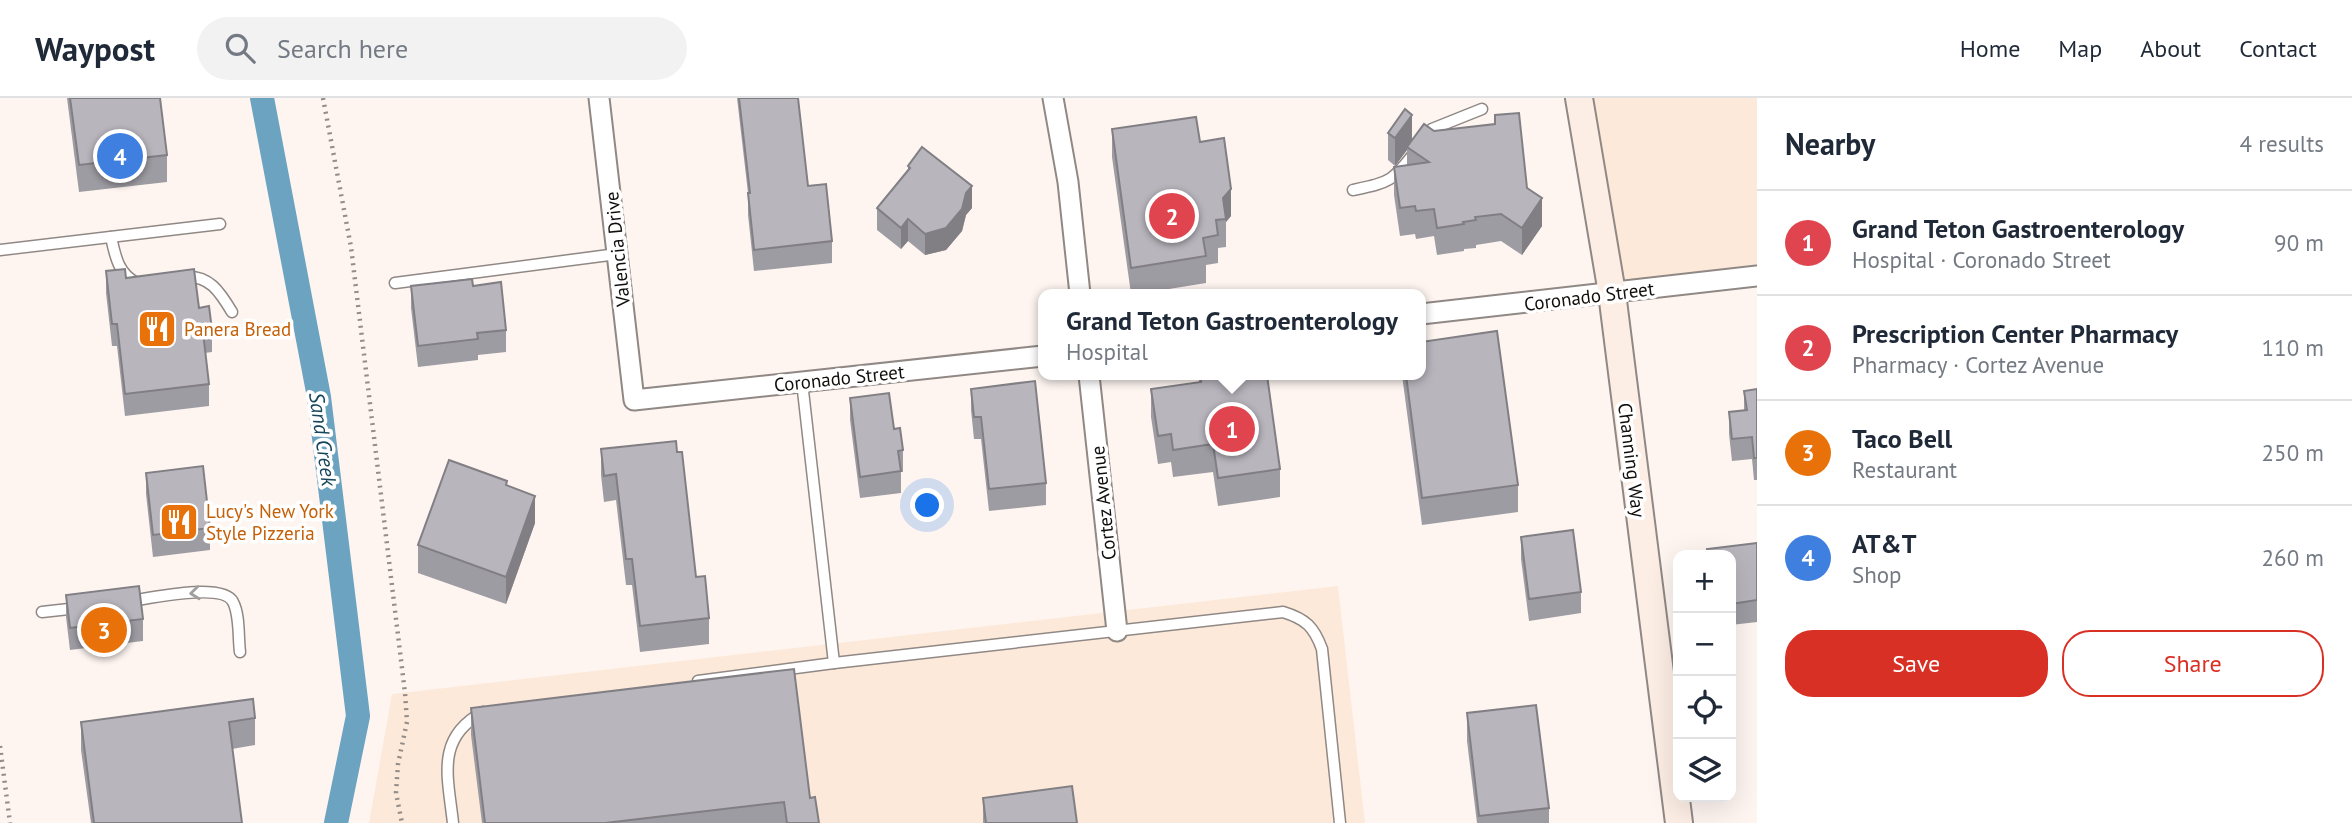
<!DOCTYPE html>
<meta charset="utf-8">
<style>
:root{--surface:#fff;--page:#f2f2f3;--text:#1f2937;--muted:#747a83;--line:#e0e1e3;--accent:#d93025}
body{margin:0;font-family:"PT Sans",sans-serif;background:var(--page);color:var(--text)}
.controls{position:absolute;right:21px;bottom:21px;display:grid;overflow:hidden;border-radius:14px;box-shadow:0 7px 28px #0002}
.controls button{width:63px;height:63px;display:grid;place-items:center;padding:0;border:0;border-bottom:2px solid var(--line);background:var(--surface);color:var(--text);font:35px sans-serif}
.you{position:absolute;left:928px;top:408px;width:24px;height:24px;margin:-18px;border:5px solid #fff;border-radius:50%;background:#1a73e8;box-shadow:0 0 0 10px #1a73e833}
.badge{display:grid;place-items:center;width:46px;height:46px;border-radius:50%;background:var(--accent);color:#fff;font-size:23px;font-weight:700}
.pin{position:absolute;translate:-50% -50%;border:4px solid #fff;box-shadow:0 2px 7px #0006}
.popup{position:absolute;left:1038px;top:191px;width:388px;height:91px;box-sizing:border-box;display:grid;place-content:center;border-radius:14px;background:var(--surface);filter:drop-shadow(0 2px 5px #0005);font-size:23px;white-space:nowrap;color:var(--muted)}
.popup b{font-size:26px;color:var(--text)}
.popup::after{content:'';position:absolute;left:50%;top:100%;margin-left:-14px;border:14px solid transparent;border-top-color:var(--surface)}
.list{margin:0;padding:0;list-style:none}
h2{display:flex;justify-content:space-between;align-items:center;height:91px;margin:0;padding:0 28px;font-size:30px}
h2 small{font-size:23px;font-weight:400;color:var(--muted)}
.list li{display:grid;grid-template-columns:46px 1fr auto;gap:21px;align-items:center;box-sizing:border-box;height:105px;padding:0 28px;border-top:2px solid var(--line)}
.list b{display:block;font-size:26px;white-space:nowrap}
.list p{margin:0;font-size:23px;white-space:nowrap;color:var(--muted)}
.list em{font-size:23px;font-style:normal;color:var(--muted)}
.actions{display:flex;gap:14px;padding:21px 28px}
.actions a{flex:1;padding:16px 0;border:2px solid var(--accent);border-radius:28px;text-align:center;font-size:24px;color:var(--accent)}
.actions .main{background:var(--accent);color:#fff}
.icon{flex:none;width:38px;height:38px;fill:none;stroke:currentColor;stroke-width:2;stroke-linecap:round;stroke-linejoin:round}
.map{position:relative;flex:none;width:1757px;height:725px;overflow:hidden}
header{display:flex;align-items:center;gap:42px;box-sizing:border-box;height:98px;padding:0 35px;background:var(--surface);border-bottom:2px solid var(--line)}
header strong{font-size:33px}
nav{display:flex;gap:38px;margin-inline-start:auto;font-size:24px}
.search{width:490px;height:63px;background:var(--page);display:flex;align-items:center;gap:18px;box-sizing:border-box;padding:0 24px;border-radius:38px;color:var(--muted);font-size:26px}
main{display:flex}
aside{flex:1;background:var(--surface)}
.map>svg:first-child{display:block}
.medical{fill:#fde9d9}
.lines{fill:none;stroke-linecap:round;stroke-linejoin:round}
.canal{stroke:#6ba3c0;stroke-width:24}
.lane-casing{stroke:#908885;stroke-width:13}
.street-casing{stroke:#908885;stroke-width:23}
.secondary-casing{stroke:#908885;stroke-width:30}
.path{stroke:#938d8a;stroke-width:4.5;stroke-dasharray:2 5;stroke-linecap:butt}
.lane{stroke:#fff;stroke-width:10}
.street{stroke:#fff;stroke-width:19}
.secondary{stroke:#fceee4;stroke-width:26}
.wall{fill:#9e9ca3}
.shaded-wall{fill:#817f84}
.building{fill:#b8b5bd;stroke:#817f84;stroke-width:2}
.oneway{stroke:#a09f9e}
.labels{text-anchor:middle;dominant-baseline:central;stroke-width:7;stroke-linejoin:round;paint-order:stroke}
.street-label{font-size:19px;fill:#110f0d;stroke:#fff}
.food-label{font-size:19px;fill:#c56008;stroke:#fff;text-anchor:start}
.water-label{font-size:21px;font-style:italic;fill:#17455a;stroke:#fff}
</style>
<header>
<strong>Waypost</strong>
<div class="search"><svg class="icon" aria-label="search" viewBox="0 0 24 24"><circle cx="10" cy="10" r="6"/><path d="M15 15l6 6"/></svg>Search here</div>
<nav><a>Home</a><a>Map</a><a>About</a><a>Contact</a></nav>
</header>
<main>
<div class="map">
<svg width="1757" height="725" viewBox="0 0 1757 725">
<rect width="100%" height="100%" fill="#fef5f1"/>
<g class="medical">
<polygon points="1579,0 1757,0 1757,178 1612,195"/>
<polygon points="1338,488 1365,725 369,725 392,596"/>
</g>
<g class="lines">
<polyline class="canal" points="262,0 319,299 358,618 336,725"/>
<g class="lane-casing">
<g id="lane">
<polyline points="1426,39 1432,31 1482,11"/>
<path d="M1353 92C1390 84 1392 84 1415 54"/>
<path d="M111 139C115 157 118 176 137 185"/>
<polyline points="0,152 220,126"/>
<path d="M183 179C209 176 220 194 232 214"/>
<polyline points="395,185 617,156"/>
<polyline points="802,284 834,565"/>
<path d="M131 503C151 500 223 484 233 504 240 517 238 539 240 554"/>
<polyline points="42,514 78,510"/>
<path d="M698 583 834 565 1283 514C1306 521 1314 529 1322 551L1340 725"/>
<path d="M453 725C448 679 435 640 483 614"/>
</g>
</g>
<g class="street-casing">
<g id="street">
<polyline points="599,0 634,302 1043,258"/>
<polyline points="1053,0 1068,84 1080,196"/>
<polyline points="1421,216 1757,178"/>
<polyline points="1089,277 1117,533"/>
</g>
</g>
<g class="secondary-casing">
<polyline id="secondary" points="1579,0 1612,195 1679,725"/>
</g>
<g class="path">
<polyline points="323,0 351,149 405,595 407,624 398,666 396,695 402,725"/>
<polyline points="0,648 10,725"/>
</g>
<use href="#lane" class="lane"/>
<use href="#street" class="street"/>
<use href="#secondary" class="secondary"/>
</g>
<g class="wall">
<polygon points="67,0 160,0 167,57 167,84 79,94"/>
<polygon points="737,0 798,0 808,88 832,143 832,165 754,173 748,117 748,95"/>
<polygon points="1495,17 1542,128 1522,157 1501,143 1476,147 1476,150 1464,151 1464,153 1437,157 1434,138 1416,141 1415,136 1400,138 1394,97 1394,69 1407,67 1407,52 1395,68 1388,62 1388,35 1412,42 1434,33 1495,26"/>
<polygon points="1112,31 1200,44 1231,118 1226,124 1226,149 1218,150 1218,165 1206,167 1206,185 1138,196 1131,196 1112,59"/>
<polygon points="908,68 972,110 966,117 962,133 946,152 925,157 908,143 901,151 877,132 877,110 908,72"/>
<polygon points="106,173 126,180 199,210 212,232 212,254 205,255 209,286 209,308 125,318 117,248 112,248 106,195"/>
<polygon points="411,188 473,188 506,232 506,254 478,257 478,262 418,269 411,210"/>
<polygon points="1199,277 1267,277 1280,371 1280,399 1218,408 1213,374 1173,379 1171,364 1158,366 1151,319 1151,291 1199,284"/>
<polygon points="1402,277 1421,277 1518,387 1518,414 1422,427"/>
<polygon points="971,291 1046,385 1046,407 989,413 981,341 974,341 971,312"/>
<polygon points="1757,291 1757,382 1754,382 1752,361 1732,363 1729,336 1729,314 1744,312 1744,293"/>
<polygon points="850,300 894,331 903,352 903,374 901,374 901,395 860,400 850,322"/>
<polygon points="601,351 677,354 696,479 709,520 709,546 640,554 632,487 626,487 616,402 604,404 601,377"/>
<polygon points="146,375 210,430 210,452 153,459 146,396"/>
<polygon points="507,387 535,425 506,506 418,475 418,447"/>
<polygon points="1521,439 1581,494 1581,515 1529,523 1521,461"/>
<polygon points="1757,445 1757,524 1731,527 1731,457 1707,457 1707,451"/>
<polygon points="66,497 143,521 143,543 70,552 66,519"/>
<polygon points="471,610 810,700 819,725 482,725 471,637"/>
<polygon points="1467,615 1549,710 1549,725 1477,725 1467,643"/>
<polygon points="255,620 255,647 232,651 242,725 91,725 81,652 81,624"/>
<polygon points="983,700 1077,725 983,725"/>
</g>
<g class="shaded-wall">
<polygon points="1412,17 1412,45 1407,49 1407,52 1395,68 1395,40"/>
<polygon points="972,88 972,110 966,117 962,133 946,152 925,157 925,136 966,95"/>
<polygon points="1231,91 1231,118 1226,124 1223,100"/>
<polygon points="1542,100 1542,128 1522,157 1522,130"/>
<polygon points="908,121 908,143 901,151 901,130"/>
<polygon points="535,398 535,425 506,506 506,479"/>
</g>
<g class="building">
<polygon points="70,0 160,0 167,57 79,67"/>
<polygon points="739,0 798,0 808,88 826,86 832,143 754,152 748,95 750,95"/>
<polygon points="1405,11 1412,17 1395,40 1388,35"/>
<polygon points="1519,15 1527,90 1542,100 1522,130 1501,116 1475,119 1476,122 1463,124 1464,126 1437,130 1434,111 1416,113 1415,108 1400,110 1394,69 1429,64 1407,49 1424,26 1434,33 1495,26 1495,17"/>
<polygon points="1196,19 1200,44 1224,40 1231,91 1223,100 1226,121 1216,122 1218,137 1203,140 1206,158 1131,170 1112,31"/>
<polygon points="922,49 972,88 966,95 962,111 946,130 925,136 908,121 901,130 877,110 910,70 908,68"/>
<polygon points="125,171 126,180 194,171 199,210 209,208 212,232 203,234 209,286 125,296 117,226 112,226 106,173"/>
<polygon points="472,181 473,188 501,184 506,232 477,235 478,241 418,248 411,188"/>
<polygon points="1497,233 1518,387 1422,400 1406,277 1421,277 1421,244"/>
<polygon points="1200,277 1267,277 1280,371 1218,380 1213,346 1173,352 1171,336 1158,338 1151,291 1201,284"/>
<polygon points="1035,283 1046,385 989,391 981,319 974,319 971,291"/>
<polygon points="1757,291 1757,360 1754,360 1752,339 1732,341 1729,314 1747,312 1744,293"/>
<polygon points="889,295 894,331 900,330 903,352 898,353 901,373 860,379 850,300"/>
<polygon points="676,343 677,354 682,354 696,479 705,478 709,520 640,528 632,461 626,461 616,376 604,378 601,351"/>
<polygon points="449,362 507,383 506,387 535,398 506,479 418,447"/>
<polygon points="203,368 210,430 153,437 146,375"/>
<polygon points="1573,432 1581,494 1529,501 1521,439"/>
<polygon points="1757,445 1757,502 1731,506 1731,457 1708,457 1707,451"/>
<polygon points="139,488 143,521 70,530 66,497"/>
<polygon points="794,571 810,700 815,699 819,725 787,725 784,704 605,725 485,725 471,610"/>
<polygon points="253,601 255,620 229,624 242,725 94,725 81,624"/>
<polygon points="1536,607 1549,710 1479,718 1467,615"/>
<polygon points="1072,688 1077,725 986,725 983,700"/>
</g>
<defs><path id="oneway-chevron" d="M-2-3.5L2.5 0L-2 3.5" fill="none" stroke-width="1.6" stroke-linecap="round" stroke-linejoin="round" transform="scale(1.75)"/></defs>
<use class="oneway" href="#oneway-chevron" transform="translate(195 495) rotate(174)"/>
<defs>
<g id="restaurant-square" transform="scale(2.0125)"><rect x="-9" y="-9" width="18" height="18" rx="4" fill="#e8710a" stroke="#fff"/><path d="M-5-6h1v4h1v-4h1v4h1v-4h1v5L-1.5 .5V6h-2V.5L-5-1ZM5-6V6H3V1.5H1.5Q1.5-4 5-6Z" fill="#fff"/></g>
</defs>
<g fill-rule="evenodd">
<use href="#restaurant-square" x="157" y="231"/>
<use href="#restaurant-square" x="179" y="424"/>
</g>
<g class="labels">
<g class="street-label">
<text transform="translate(617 151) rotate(-96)">Valencia Drive</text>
<text transform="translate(1589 198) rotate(-7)">Coronado Street</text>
<text transform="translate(839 280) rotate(-6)">Coronado Street</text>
<text transform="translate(1632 362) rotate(83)">Channing Way</text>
<text transform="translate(1103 405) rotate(-96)">Cortez Avenue</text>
</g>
<g class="food-label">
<text x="184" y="231">Panera Bread</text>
<text x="206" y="413">Lucy's New York<tspan x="206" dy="22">Style Pizzeria</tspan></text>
</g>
<g class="water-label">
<text transform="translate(323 341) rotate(82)">Sand Creek</text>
</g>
</g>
</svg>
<div class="controls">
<button>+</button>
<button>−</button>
<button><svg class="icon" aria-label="locate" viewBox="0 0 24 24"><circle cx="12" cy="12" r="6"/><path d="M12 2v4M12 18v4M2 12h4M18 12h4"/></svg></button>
<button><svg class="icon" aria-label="layers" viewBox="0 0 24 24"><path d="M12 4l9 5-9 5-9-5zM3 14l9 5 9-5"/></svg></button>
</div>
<div class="you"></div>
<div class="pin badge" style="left:1232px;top:331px;background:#e0444e">1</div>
<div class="popup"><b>Grand Teton Gastroenterology</b>Hospital</div>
<div class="pin badge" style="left:1172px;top:118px;background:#e0444e">2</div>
<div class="pin badge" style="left:104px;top:532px;background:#e8710a">3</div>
<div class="pin badge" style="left:120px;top:58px;background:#3f7fe0">4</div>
</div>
<aside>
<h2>Nearby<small>4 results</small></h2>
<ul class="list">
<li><span class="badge" style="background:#e0444e">1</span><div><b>Grand Teton Gastroenterology</b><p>Hospital · Coronado Street</p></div><em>90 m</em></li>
<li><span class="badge" style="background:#e0444e">2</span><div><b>Prescription Center Pharmacy</b><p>Pharmacy · Cortez Avenue</p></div><em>110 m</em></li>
<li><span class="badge" style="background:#e8710a">3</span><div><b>Taco Bell</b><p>Restaurant</p></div><em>250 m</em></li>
<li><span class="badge" style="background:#3f7fe0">4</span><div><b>AT&amp;T</b><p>Shop</p></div><em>260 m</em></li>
</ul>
<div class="actions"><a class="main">Save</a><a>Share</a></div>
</aside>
</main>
